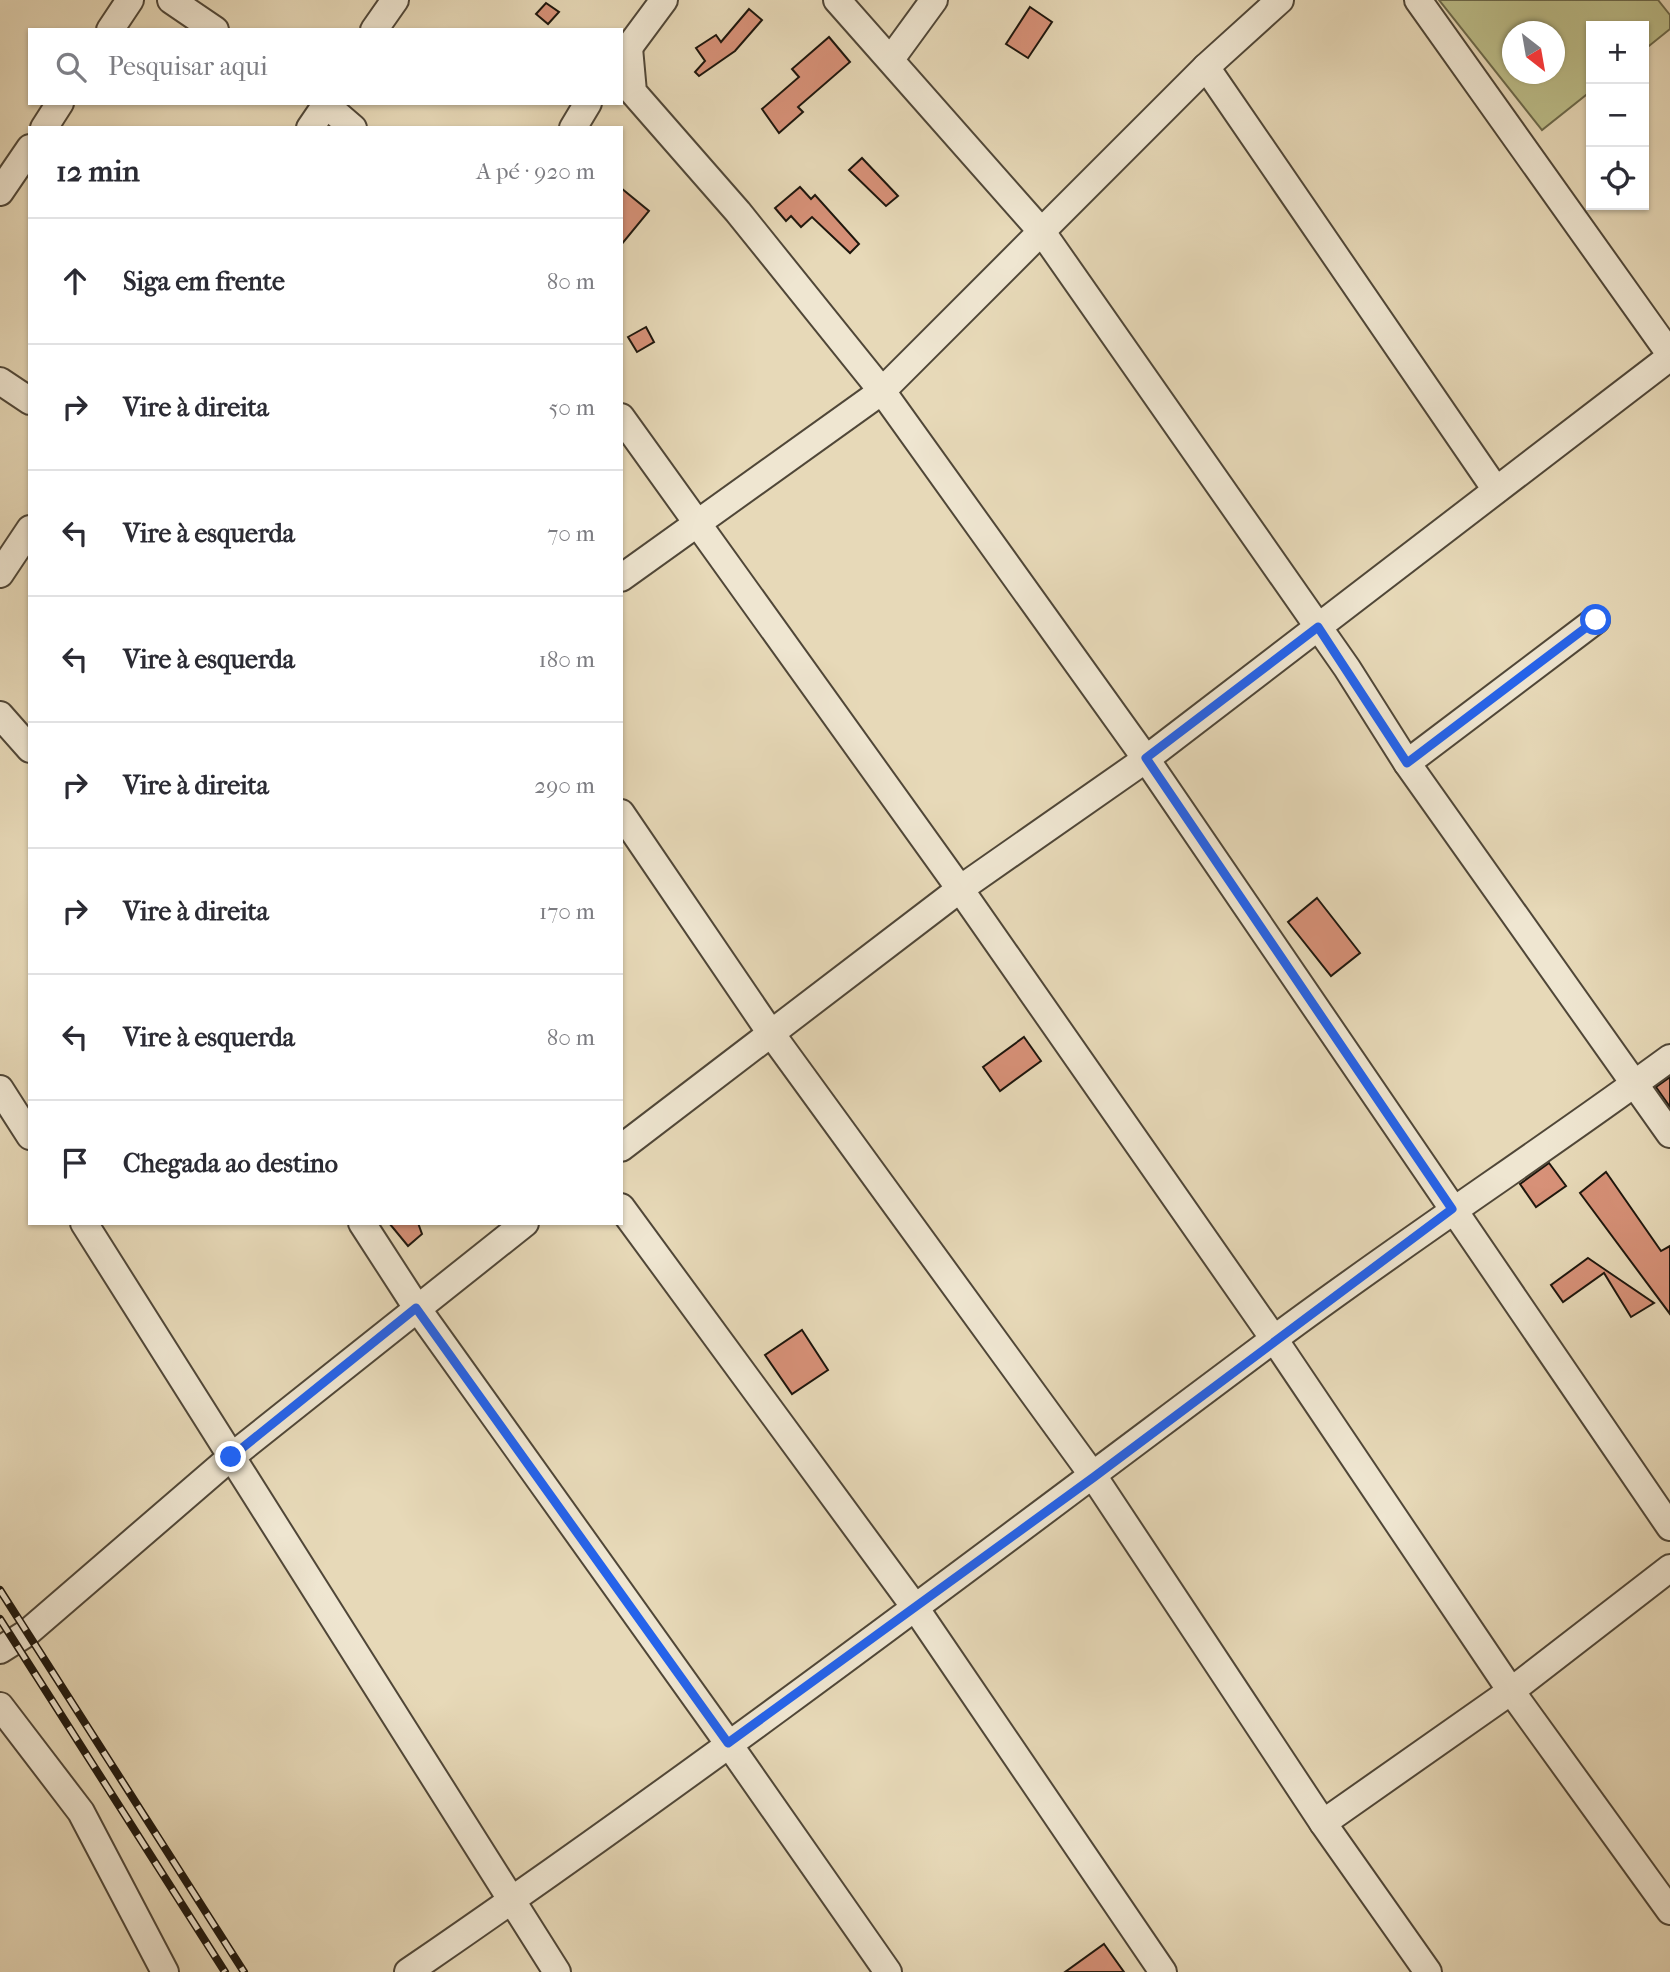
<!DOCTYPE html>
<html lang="pt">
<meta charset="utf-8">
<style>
:root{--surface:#fff;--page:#f7f7f7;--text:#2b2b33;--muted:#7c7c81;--line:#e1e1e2}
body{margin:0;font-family:"IM FELL French Canon",serif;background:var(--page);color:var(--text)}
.controls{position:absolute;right:21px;top:21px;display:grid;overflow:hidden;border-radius:0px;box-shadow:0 2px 5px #0004}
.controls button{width:63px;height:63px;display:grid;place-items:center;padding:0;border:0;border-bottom:2px solid var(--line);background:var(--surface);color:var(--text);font:35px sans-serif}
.compass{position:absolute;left:1502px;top:21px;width:63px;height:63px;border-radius:50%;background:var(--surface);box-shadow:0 2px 5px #0004;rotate:149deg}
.stop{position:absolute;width:21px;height:21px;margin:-16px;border:5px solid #2563eb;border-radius:50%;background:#fff}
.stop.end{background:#2563eb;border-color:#fff;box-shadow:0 2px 7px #0008}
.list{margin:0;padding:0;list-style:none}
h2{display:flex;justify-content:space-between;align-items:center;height:91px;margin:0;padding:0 28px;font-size:30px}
h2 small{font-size:23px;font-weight:400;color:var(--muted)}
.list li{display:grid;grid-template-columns:46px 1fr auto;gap:21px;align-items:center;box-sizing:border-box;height:126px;padding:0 28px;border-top:2px solid var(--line)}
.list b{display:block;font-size:26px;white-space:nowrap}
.list em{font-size:23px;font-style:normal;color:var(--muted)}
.icon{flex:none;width:38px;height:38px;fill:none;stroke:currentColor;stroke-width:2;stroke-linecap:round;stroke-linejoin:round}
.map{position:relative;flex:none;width:1670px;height:1972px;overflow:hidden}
.search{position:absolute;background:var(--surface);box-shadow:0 2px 5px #0004;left:28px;top:28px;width:595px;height:77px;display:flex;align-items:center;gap:18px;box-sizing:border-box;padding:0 24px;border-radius:0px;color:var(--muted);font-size:26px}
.panel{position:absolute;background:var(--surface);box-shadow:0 2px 5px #0004;left:28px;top:126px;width:595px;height:1099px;border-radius:0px}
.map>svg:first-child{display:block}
.green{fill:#bcbe8a;stroke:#6c6a4c;stroke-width:2;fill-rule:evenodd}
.building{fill:#d79178;stroke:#1d160d;stroke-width:2}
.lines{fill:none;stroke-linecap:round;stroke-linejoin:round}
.minor-casing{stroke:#504738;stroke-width:30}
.minor{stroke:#efe6d1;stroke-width:26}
.rail-casing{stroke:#1d160d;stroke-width:8}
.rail{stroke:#efe6d1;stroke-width:5;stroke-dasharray:16;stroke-linecap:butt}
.route{stroke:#2563eb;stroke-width:9}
</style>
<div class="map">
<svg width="1670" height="1972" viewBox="0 0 1670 1972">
<rect width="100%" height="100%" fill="#e7d9b8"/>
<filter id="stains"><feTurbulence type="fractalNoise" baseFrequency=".00286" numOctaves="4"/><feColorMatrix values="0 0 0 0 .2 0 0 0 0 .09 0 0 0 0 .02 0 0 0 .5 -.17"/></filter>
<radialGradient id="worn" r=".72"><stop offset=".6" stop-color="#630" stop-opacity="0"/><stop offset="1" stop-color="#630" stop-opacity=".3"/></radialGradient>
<path class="green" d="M1439 0H1658L1670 15V29L1644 50V26H1591V91L1542 130ZM1512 32H1554V74H1512Z"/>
<g class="building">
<polygon points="546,3 559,12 548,24 536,14"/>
<polygon points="1030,7 1052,22 1028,58 1006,44"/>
<polygon points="749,9 762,20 735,51 699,76 695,72 705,61 696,48 716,35 721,42"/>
<polygon points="829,37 850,62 798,107 803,112 779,133 762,109 799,77 792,69"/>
<polygon points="862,158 898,196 886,206 849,170"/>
<polygon points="800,187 811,199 815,195 859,244 850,253 812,217 801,227 791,216 786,221 775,208"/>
<polygon points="621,188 649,211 621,245"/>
<polygon points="646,327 654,342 637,352 628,337"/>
<polygon points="1317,898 1360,953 1331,976 1288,922"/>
<polygon points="1024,1037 1041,1061 1000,1091 983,1067"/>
<polygon points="1670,1077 1670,1107 1656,1087"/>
<polygon points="1549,1163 1566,1186 1536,1207 1520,1184"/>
<polygon points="1606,1172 1661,1251 1670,1246 1670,1314 1580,1193"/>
<polygon points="389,1223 418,1223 422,1234 408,1246"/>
<polygon points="1588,1258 1607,1271 1654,1303 1631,1317 1604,1273 1563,1302 1551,1285"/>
<polygon points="802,1330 828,1370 792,1394 765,1355"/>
<polygon points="1104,1944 1124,1972 1065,1972"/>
</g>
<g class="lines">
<g class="minor-casing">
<g id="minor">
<polyline points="171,0 215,30"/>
<polyline points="837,0 1042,232 1347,668 1407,763 1670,1134"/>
<polyline points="1418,0 1670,354"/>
<polyline points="110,30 130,0"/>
<polyline points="374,30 395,0"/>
<polyline points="629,48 633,92 738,212 882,391 1146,759 1670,1527"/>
<polyline points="621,58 664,0"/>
<polyline points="891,59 934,0"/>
<polyline points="1206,67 1496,490"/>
<polyline points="324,103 353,128"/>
<polyline points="44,128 60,103"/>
<polyline points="310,128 327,103"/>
<polyline points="573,128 588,103"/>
<polyline points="0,192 30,148"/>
<polyline points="0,381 30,401"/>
<polyline points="621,417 960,889 1274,1339 1511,1691 1670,1911"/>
<polyline points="0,574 30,529"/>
<polyline points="621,578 882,391 1206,67 1280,0"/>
<polyline points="0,715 30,749"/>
<polyline points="1407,763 1596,620"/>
<polyline points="621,813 770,1032 1094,1477 1323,1823 1428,1972"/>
<polyline points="0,1089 30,1136"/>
<polyline points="621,1148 960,889 1146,759 1670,357"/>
<polyline points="621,1207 914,1606 1163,1972"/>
<polyline points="84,1223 557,1972"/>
<polyline points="362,1223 417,1308 728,1743 888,1972"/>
<polyline points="0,1650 27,1633 231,1457 525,1223"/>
<polyline points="0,1706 81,1812 165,1972"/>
<polyline points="1323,1823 1511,1691 1670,1568"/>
<path d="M408 1972C703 1770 988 1553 1274 1339 1404 1242 1539 1154 1670 1058"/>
</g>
</g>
<use href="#minor" class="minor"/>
<g class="rail-casing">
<g id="rail">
<polyline points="0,1590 244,1972"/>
<polyline points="0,1619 225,1972"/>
</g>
</g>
<use href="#rail" class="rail"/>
</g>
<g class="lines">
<polyline class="route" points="231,1457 416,1308 728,1743 1094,1477 1452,1209 1146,758 1318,627 1407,763 1596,620"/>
</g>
<rect width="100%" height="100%" filter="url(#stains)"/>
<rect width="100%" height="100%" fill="url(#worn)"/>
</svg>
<div class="controls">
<button>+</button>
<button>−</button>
<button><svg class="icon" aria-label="locate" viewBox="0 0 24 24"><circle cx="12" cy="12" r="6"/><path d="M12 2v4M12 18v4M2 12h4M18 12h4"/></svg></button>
</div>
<svg class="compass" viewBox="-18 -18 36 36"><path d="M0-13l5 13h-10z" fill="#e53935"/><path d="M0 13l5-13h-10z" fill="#7c7c81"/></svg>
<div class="stop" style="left:1596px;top:620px"></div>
<div class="stop end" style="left:231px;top:1457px"></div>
<div class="search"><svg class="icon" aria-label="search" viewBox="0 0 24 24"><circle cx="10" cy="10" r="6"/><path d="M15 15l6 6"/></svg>Pesquisar aqui</div>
<section class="panel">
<h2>12 min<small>A pé · 920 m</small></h2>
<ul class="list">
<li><svg class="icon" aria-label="ahead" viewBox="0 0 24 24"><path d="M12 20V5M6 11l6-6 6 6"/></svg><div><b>Siga em frente</b></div><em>80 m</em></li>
<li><svg class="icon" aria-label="right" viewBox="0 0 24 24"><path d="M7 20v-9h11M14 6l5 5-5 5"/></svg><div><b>Vire à direita</b></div><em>50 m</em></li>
<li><svg class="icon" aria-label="left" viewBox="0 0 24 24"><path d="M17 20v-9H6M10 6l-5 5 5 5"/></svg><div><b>Vire à esquerda</b></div><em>70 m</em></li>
<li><svg class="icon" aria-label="left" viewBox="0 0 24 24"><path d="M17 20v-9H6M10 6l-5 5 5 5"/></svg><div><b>Vire à esquerda</b></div><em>180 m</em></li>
<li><svg class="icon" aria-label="right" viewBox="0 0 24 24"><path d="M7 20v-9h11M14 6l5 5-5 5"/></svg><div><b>Vire à direita</b></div><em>290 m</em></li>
<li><svg class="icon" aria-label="right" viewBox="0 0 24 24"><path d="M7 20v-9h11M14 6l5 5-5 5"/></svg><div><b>Vire à direita</b></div><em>170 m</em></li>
<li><svg class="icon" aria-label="left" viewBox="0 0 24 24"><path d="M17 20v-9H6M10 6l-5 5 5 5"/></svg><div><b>Vire à esquerda</b></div><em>80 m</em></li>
<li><svg class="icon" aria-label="arrive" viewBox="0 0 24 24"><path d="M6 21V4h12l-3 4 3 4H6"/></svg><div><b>Chegada ao destino</b></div></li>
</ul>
</section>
</div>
